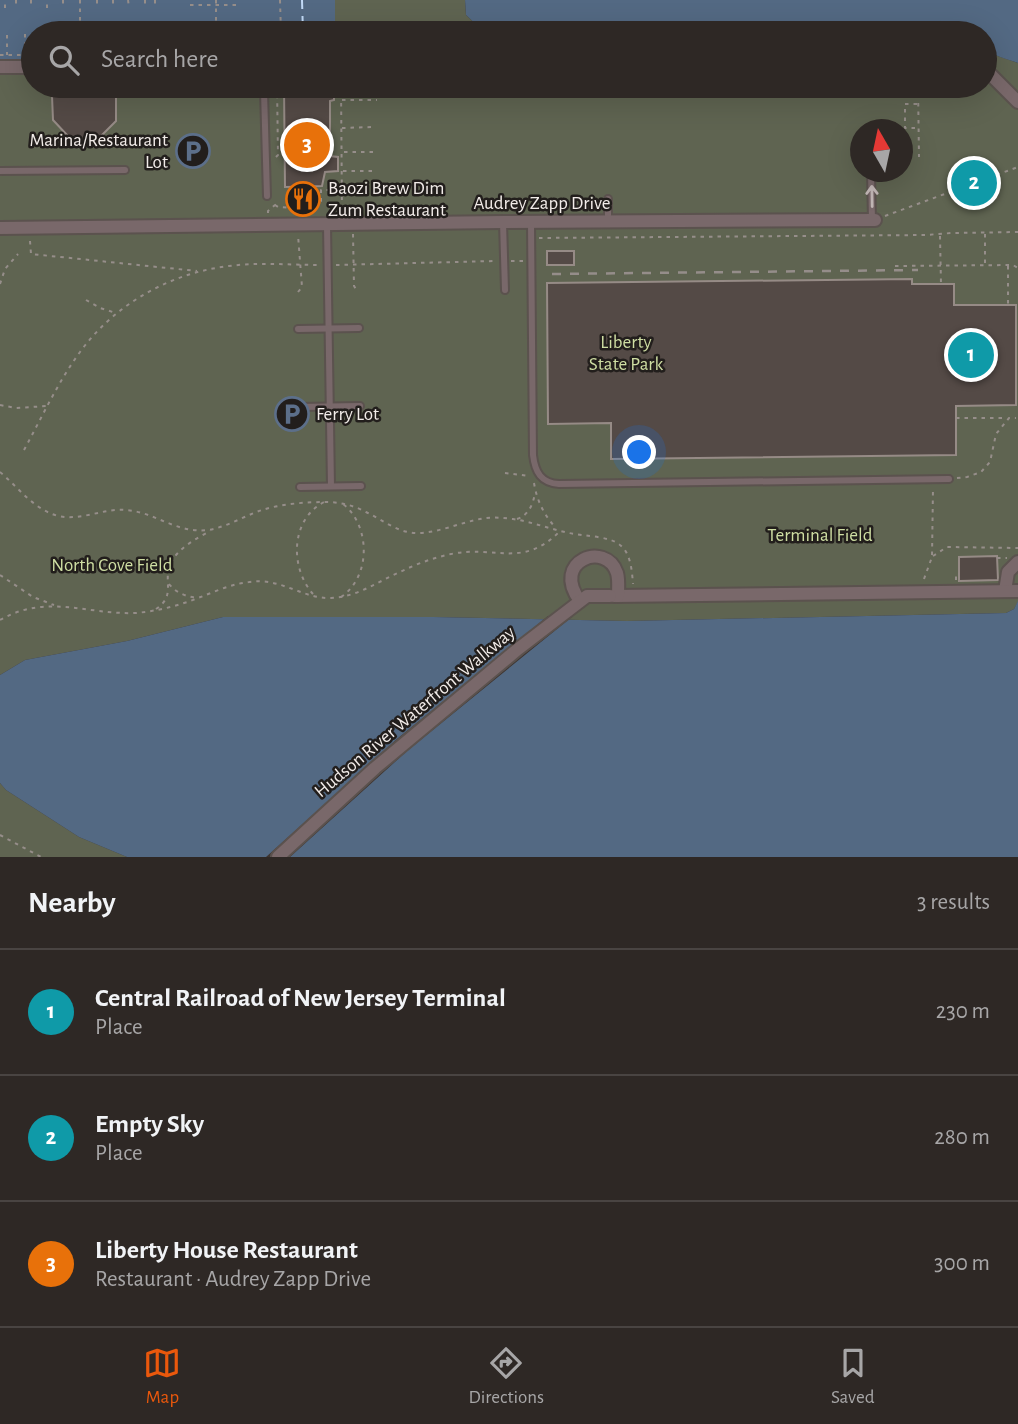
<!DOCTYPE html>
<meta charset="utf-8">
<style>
:root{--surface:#2e2825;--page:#36302d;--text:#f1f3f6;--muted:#a7a6a7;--line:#494442;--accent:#ea580c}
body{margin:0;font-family:"Alegreya Sans",sans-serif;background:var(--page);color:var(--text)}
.compass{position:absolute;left:850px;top:119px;width:63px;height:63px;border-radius:50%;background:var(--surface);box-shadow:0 7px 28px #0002;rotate:351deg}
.you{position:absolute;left:640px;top:453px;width:24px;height:24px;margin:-18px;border:5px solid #fff;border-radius:50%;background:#1a73e8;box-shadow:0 0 0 10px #1a73e833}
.badge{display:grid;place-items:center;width:46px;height:46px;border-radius:50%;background:var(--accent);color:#fff;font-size:23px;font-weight:700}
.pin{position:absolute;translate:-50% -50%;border:4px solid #fff;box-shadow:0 2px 7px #0006}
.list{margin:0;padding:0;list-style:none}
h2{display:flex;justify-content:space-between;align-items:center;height:91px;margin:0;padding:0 28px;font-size:30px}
h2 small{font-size:23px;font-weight:400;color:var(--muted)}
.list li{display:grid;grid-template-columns:46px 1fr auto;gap:21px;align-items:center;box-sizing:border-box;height:126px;padding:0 28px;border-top:2px solid var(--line)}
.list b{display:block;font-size:26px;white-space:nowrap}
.list p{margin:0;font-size:23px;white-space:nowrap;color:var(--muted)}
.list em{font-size:23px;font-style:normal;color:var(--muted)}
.icon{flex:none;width:38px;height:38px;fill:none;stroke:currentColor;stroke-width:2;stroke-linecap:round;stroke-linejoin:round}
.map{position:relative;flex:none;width:1018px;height:857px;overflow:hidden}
.search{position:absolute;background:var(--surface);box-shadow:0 7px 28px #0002;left:21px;right:21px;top:21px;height:77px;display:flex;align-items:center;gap:18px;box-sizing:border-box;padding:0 24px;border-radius:38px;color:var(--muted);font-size:26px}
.sheet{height:469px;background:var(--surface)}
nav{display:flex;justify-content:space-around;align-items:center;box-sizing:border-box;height:98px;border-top:2px solid var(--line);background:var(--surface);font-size:19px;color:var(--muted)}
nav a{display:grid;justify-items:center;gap:4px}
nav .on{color:var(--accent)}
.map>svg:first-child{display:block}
.green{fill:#5f6451;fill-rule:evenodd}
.water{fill:#536983}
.pier{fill:#3e3531}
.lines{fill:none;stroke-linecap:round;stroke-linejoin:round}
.ferry{stroke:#c2daf7;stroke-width:2;stroke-dasharray:9 7;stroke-linecap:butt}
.building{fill:#544a46;stroke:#968b86;stroke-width:2}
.lane-casing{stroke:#5b524e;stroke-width:10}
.street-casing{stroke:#5b524e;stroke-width:16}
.path{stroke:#968e8a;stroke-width:2;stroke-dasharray:3.5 5;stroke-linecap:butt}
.lane{stroke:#79686a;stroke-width:6}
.street{stroke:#79686a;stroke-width:12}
.rail{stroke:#958d8a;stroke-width:2.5;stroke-dasharray:9 9;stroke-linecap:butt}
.oneway{stroke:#c2b7b6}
.labels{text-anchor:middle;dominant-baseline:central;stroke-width:5;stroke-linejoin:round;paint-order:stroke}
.poi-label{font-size:19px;fill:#f2ece9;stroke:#221e1c;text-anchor:start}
.street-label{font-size:19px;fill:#f2ece9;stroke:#221e1c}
.park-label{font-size:19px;fill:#cfdea3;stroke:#221e1c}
</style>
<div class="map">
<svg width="1018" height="857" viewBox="0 0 1018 857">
<rect width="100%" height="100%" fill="#3e3531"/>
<g class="green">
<polygon points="335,0 465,0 466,15 485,33 335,33"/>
<path d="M985 43 992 54 1018 63V602L1014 609 1006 613 627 621 434 617H223L127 641 25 660 0 675V61L33 60V86H985ZM860 130H902V172H860Z"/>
<polygon points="0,783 6,790 79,837 127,857 0,857"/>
</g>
<g class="water">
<polygon points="0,0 335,0 335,33 33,33 33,60 0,61"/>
<path d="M465 0H1018V63C1000 56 985 57 985 33L977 32 485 33 466 15Z"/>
<polygon points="1018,601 1018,857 127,857 79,837 6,790 0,783 0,675 25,660 127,641 223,617 434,617 627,621 1006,613 1014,609"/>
</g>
<polygon class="pier" points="548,616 573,616 407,751 290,857 266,857 397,739"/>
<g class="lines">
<polyline class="ferry" points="302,0 303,33"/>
</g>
<g class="building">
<polygon points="63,86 109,86 116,92 116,121 96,141 59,142 67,135 53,120 52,96"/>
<polygon points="284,86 334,86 334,100 330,101 330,156 338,157 338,171 325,172 322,186 285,187"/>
<rect x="547" y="251" width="27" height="14"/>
<polygon points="912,279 912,284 954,284 954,305 1016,305 1016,405 956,406 956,455 611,459 611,423 548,424 547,283"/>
<polygon points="997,556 998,580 959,581 959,557"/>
</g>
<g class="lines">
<g class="lane-casing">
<g id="lane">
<polyline points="264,91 267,196"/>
<polyline points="0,171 125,170"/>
<polyline points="871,172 872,220"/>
<polyline points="503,222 505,290"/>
<polyline points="608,222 608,199"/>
<path d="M531 223 533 455C535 472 541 483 559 484L949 479"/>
<polyline points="327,225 331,486"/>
<polyline points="298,329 359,328"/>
<polyline points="299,407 360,406"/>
<polyline points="300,487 361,486"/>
</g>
</g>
<g class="street-casing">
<g id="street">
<polyline points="0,67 33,67"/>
<polyline points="985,69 1018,102"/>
<polyline points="0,228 503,222 875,220"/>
<polyline points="1005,591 1008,572 1018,562"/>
<polyline points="614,596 1018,591"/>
<path d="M580 601C550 561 606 540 617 573 619 580 618 588 618 596"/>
<polyline points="278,857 375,768 518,649 587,596 610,596"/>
</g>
</g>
<g class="path">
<polyline points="16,0 16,8"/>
<polyline points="31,0 31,8"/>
<polyline points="63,0 63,8"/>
<polyline points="80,0 80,33"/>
<polyline points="97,0 97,7"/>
<polyline points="113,0 113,7"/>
<polyline points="128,0 129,7"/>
<polyline points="145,0 145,7"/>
<polyline points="155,0 155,6"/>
<polyline points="216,0 216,33"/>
<polyline points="280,0 281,33"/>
<polyline points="190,5 236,5"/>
<polyline points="5,8 5,0"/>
<polyline points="47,8 47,0"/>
<polyline points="190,24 236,24"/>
<polyline points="25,34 25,54"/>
<polyline points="7,35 7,55"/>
<polyline points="0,55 33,55"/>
<polyline points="122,86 126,93"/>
<polyline points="254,86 254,91"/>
<polyline points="341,86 342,211"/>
<polyline points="918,86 919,157"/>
<polyline points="342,100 377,100"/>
<polyline points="917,104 905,104 905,128 919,128"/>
<polyline points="342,128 372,127"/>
<polyline points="344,152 378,152"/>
<polyline points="276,157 278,155 277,86"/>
<polyline points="343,171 377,171"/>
<polyline points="275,205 278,207 293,208 295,211 305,210 309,214"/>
<polyline points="306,210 321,201 321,190 342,190"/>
<polyline points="268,213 268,211 275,205 272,202"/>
<polyline points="885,216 1018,167"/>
<polyline points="353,234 354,286 358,292"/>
<polyline points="985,234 985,263"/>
<polyline points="940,236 941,284"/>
<polyline points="539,238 925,235 952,233 1018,232"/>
<polyline points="30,241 31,254 197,271"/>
<polyline points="511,261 523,261"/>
<polyline points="336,265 495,261"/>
<polyline points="895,266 1013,265 1018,268"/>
<polyline points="1008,266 1008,305"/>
<polyline points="0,284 5,269 18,254"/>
<polyline points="298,292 302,287 298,235"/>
<polyline points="86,300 100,308 116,313"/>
<polyline points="0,405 16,408 47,406"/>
<polyline points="956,418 1007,418"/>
<path d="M24 450C42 417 58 382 80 352 115 304 170 273 229 266 259 262 290 265 320 265"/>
<path d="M0 472C19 488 33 509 58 516 82 521 103 508 126 510 155 512 177 534 208 530 227 527 244 516 262 510 281 504 305 502 325 502 339 502 353 505 366 512 383 520 399 534 419 533 442 532 464 521 486 518 495 517 504 518 513 519 532 522 550 529 569 533 583 536 610 536 620 545 631 553 632 572 633 584"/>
<polyline points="505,473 530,476"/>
<polyline points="957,478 967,477 981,472 990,462 996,434 1009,418 1016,418"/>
<path d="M534 483C537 501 544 515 556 528"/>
<path d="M517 519C529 515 533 504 535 493"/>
<polyline points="933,556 947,547 1018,548"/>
<polyline points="997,558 1007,558"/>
<polyline points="0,575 33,597 54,605"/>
<polyline points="924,579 932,557 933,488"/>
<polyline points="956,580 956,574 959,574"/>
<path d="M169 584C176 593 187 597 198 598"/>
<path d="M313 594C290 568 290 520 324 502"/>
<path d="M341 597C371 577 371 526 343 504"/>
<path d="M156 609C177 595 162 580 171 563 177 549 197 538 210 531"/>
<path d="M0 620C47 593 87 615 136 613 157 611 178 606 198 598 214 592 231 584 249 582 281 577 302 599 331 598 357 597 377 582 400 572 416 564 433 558 451 554 495 545 523 569 560 531"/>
<polyline points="0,835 41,857"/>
</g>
<use href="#lane" class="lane"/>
<use href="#street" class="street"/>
<polyline class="rail" points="552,274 918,270"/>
</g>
<defs><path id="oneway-shaft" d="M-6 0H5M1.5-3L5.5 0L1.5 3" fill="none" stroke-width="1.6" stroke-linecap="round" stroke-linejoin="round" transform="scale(1.75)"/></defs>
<use class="oneway" href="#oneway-shaft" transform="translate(872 196) rotate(-91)"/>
<defs>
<g id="parking-ring" transform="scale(1.75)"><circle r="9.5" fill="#221e1c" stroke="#5c6f8a" stroke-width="1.5"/><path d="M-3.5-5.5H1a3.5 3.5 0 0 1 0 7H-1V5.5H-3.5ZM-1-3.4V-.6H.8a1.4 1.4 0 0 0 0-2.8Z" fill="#5c6f8a"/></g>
<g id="restaurant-ring" transform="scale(1.75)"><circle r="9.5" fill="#221e1c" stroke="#e8710a" stroke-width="1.5"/><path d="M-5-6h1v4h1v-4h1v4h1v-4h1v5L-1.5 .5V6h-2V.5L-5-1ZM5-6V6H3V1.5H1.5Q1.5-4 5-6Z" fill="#e8710a"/></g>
</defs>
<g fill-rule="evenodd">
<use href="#parking-ring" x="193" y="151"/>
<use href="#restaurant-ring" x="303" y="199"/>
<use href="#parking-ring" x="292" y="414"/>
</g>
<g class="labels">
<g class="poi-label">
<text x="168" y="140" text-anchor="end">Marina/Restaurant<tspan x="168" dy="22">Lot</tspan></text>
<text x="328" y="188">Baozi Brew Dim<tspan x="328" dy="22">Zum Restaurant</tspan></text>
<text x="316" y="414">Ferry Lot</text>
</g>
<g class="street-label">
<text x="542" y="203">Audrey Zapp Drive</text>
<text transform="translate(415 712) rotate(-40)">Hudson River Waterfront Walkway</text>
</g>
<g class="park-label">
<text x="626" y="342">Liberty<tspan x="626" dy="22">State Park</tspan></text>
<text x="820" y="535">Terminal Field</text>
<text x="112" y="565">North Cove Field</text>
</g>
</g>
</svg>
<svg class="compass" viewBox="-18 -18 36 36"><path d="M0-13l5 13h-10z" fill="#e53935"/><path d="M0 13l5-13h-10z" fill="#a7a6a7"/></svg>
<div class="you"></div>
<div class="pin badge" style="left:971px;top:355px;background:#0f9aa8">1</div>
<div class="pin badge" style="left:974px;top:183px;background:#0f9aa8">2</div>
<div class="pin badge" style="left:307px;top:145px;background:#e8710a">3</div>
<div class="search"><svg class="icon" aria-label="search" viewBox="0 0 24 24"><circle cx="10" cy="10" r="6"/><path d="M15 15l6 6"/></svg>Search here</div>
</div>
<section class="sheet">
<h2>Nearby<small>3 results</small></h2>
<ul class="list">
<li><span class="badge" style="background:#0f9aa8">1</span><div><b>Central Railroad of New Jersey Terminal</b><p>Place</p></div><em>230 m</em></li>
<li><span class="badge" style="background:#0f9aa8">2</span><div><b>Empty Sky</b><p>Place</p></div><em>280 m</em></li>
<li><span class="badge" style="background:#e8710a">3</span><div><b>Liberty House Restaurant</b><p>Restaurant · Audrey Zapp Drive</p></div><em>300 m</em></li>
</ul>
</section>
<nav>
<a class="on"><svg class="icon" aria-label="map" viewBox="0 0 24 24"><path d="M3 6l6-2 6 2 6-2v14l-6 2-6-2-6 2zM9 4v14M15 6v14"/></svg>Map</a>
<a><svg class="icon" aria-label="directions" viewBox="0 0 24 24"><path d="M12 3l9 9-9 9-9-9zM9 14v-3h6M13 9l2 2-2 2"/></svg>Directions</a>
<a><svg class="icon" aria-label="saved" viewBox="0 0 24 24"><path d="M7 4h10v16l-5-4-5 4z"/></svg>Saved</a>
</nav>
